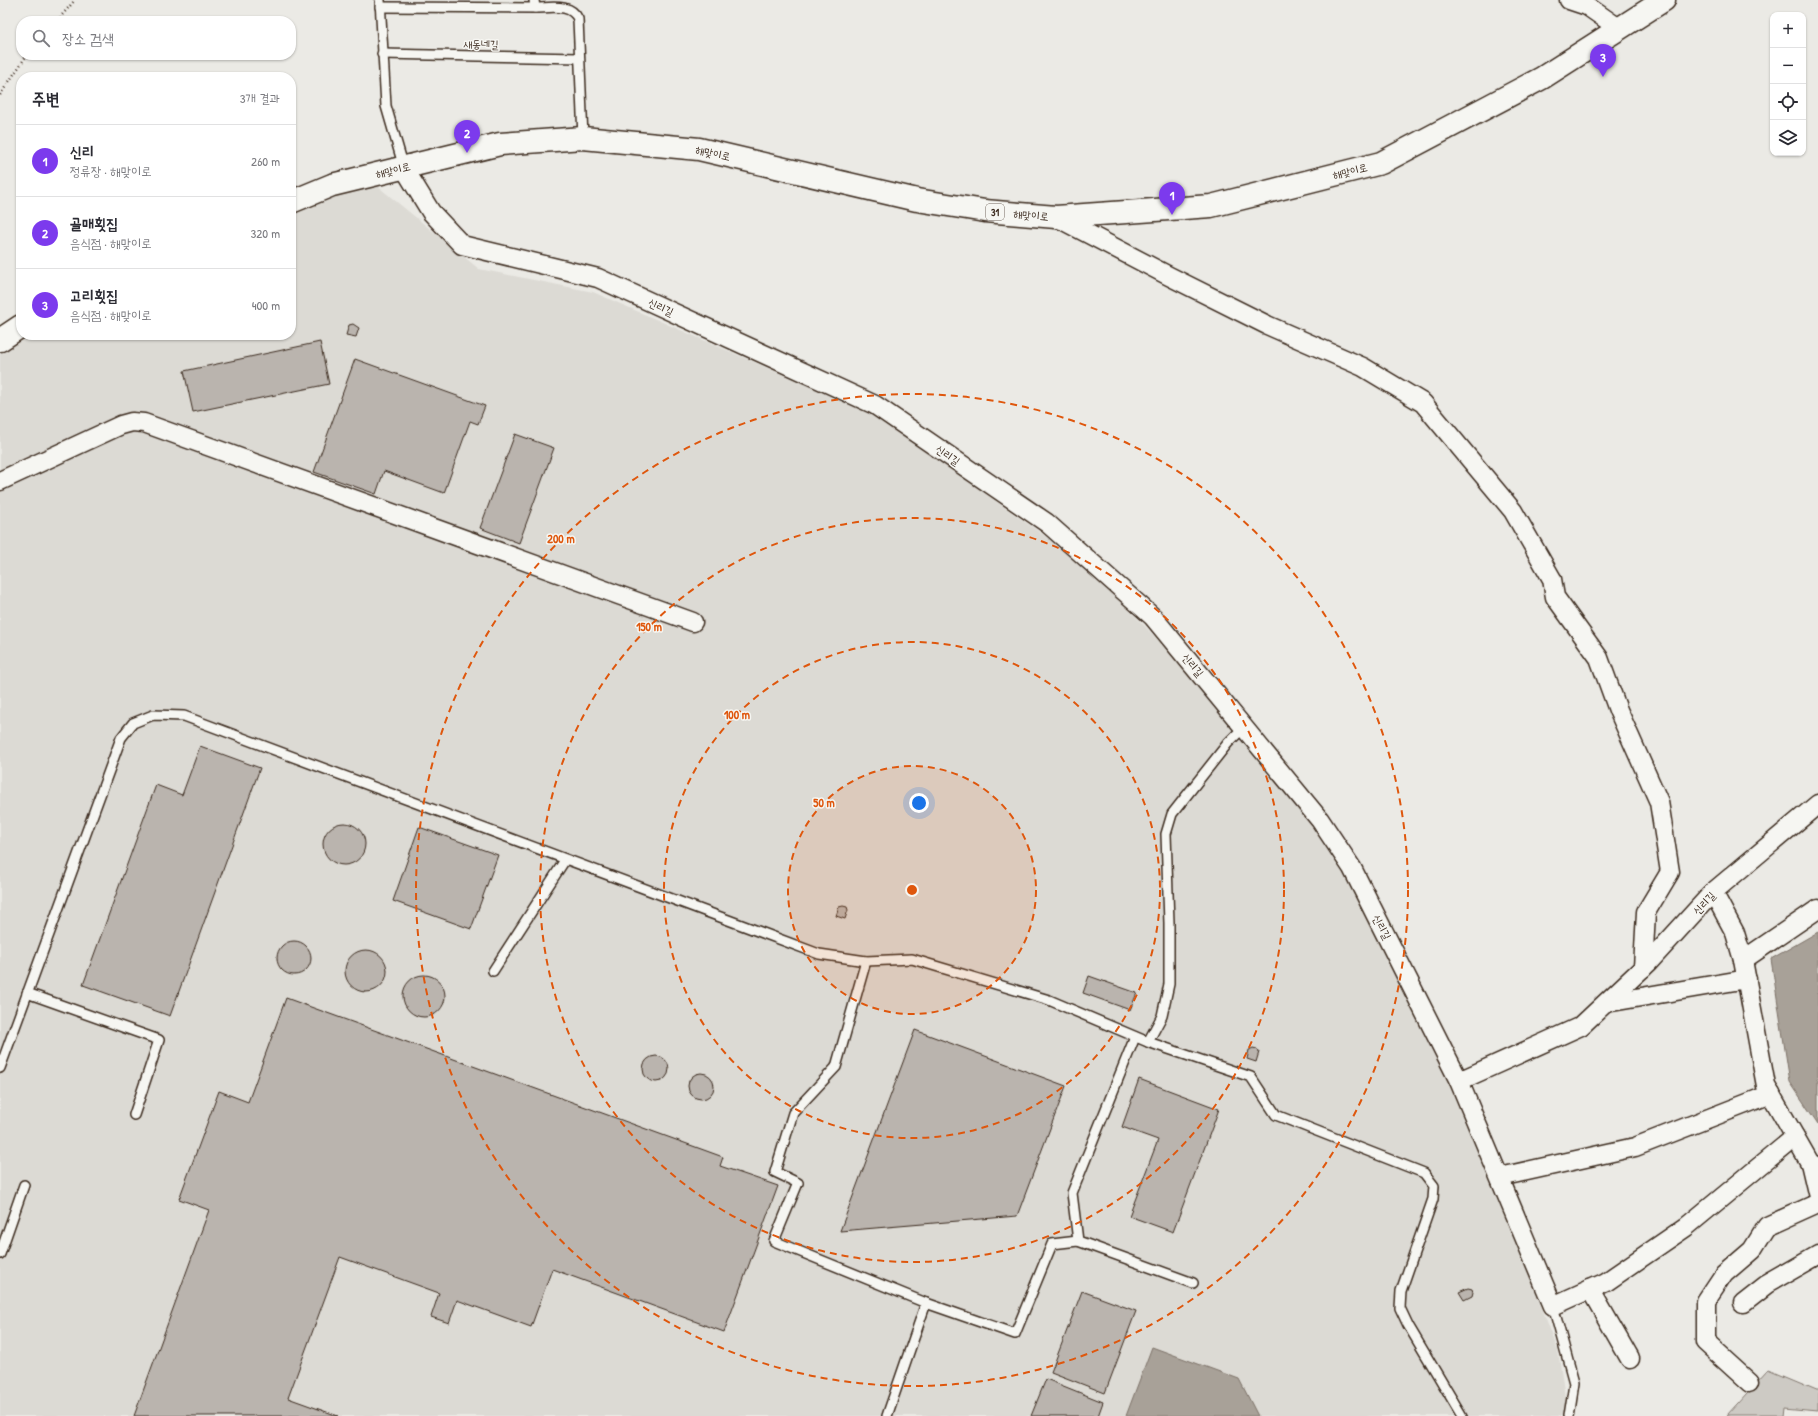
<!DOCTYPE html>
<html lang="ko">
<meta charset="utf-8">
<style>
:root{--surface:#fff;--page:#f2f2f3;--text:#2b2b33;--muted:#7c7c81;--line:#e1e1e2;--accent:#7c3aed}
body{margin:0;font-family:"Patrick Hand","Poor Story",sans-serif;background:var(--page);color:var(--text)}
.controls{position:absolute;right:12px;top:12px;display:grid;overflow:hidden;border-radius:8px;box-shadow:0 1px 3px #0004}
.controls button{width:36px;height:36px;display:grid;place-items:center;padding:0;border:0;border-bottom:1px solid var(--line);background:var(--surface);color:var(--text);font:20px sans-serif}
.you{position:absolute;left:919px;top:803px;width:14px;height:14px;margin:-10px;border:3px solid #fff;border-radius:50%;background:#1a73e8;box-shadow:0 0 0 6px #1a73e833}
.badge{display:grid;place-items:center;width:26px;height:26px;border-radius:50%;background:var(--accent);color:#fff;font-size:13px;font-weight:700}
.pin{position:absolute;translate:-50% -33px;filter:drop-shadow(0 1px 2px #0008)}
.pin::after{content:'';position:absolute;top:21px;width:14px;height:12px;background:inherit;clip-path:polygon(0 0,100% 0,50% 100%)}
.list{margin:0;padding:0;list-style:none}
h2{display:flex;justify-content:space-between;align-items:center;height:52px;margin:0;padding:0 16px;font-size:17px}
h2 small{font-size:13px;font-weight:400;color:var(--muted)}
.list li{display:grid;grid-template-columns:26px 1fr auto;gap:12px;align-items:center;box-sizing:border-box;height:72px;padding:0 16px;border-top:1px solid var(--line)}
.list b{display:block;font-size:15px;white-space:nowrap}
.list p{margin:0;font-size:13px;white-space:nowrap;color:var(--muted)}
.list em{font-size:13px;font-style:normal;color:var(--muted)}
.icon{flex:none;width:22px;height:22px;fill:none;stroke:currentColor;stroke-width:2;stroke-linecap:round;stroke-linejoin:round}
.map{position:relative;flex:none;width:1818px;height:1416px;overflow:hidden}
.search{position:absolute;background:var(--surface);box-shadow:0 1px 3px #0004;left:16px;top:16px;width:280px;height:44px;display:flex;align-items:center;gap:10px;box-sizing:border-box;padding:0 14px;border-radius:16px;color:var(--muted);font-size:15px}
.panel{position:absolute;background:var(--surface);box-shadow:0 1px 3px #0004;left:16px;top:72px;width:280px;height:268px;border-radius:16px}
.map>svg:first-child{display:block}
.built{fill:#dcdad4}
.green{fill:#cdcac4;stroke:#847a71}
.water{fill:#a8a198;stroke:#7c7167}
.building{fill:#bab4ae;stroke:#3b2a1e}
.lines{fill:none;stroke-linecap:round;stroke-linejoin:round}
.lane-casing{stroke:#3b2a1e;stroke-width:12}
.street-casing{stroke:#3b2a1e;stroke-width:21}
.primary-casing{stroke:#3b2a1e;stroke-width:25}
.path{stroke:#3b2a1e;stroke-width:2.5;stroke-dasharray:1 3;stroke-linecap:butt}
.lane{stroke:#f6f6f2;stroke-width:9}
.street{stroke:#f6f6f2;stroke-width:18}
.primary{stroke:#f6f6f2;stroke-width:22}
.ring{fill:none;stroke:#df570d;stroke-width:2;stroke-dasharray:7 5}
.labels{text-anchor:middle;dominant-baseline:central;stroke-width:3;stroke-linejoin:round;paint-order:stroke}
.shield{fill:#f6f6f2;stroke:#73675e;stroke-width:1}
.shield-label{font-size:10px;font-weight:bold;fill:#3b2a1e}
.street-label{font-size:11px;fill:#3b2a1e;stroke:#f6f6f2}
.centre{fill:#df570d;stroke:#f6f6f2;stroke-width:2}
.ring-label{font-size:12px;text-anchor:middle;font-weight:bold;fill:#df570d;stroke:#f6f6f2;stroke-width:3;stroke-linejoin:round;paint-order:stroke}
</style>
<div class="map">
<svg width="1818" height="1416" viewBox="0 0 1818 1416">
<rect width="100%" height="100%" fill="#ebeae5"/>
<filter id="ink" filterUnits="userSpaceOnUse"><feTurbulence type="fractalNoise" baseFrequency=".025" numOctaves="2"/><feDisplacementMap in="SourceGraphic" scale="8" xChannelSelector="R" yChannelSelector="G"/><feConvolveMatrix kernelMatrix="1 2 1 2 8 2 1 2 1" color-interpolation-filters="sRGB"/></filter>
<g filter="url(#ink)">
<polygon class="built" points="365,176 479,269 593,292 871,413 1069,553 1140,621 1241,729 1348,859 1389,938 1494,1183 1558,1350 1568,1416 0,1416 0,342 21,335 291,335 291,204"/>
<polygon class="green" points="1768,1370 1818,1391 1818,1410 1786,1407 1785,1416 1726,1416"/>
<g class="water">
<polygon points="1818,932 1818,1124 1790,1082 1771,959"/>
<polygon points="1152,1347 1239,1379 1258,1416 1126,1416"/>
</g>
<g class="building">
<polygon points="353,324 359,328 356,337 346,335 349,325"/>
<polygon points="320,342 329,384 193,412 184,371"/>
<polygon points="355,359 485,406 478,424 470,421 444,493 384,471 376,494 314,472"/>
<polygon points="515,434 554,448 519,543 480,528"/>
<polygon points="200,746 260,768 170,1016 83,985 156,785 182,795"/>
<circle cx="344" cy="844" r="21"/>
<polygon points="419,827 498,855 471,929 393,901"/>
<polygon points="843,906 847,907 848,910 845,919 836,916 839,907"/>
<circle cx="294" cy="958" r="17"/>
<circle cx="366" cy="971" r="21"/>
<circle cx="424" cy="996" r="21"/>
<polygon points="1089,976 1137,993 1130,1010 1083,993"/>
<polygon points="286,998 723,1157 720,1166 778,1186 724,1332 552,1269 531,1327 457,1300 449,1323 431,1317 439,1293 340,1257 288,1398 338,1416 134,1416 209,1210 179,1199 219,1091 248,1102"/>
<polygon points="915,1030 1066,1086 1017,1216 840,1231"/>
<polygon points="1253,1048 1257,1049 1259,1052 1256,1062 1247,1059 1249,1050"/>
<circle cx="656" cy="1069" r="13"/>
<circle cx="701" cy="1086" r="13"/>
<polygon points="1139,1079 1219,1109 1173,1232 1129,1216 1158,1140 1122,1127"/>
<polygon points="1468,1288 1472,1289 1473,1292 1472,1296 1464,1300 1459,1292"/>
<polygon points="1082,1291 1136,1311 1105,1393 1051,1372"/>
<polygon points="1046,1379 1103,1402 1098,1416 1031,1416"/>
</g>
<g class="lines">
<g class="lane-casing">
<g id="lane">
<polyline points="380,0 386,106 404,168"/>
<path d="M534 0 535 8C551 8 571 3 578 19L583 138"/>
<polyline points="380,7 535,8"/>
<polyline points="382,54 579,58"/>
<polyline points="866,961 836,1067 793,1113 775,1172 798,1183 774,1241 926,1303 1015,1334 1052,1244 1078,1241"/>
<polyline points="493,971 565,860"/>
<polyline points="27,993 159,1040 134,1115"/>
<polyline points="1135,1037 1072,1193 1078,1241 1193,1283"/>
<polyline points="1148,1042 1162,1016 1169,984 1169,923 1166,834 1172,814 1228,743 1244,727"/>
<polyline points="0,1068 121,738 133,723 153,715 184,716 819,954 866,961 912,959 1049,1000 1148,1042 1251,1077 1276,1115 1424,1173 1434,1186 1433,1199 1401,1291 1400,1308 1408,1325 1462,1416"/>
<polyline points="0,1254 24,1185"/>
<polyline points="1553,1306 1574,1383 1569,1416"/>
<polyline points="887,1416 926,1303"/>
</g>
</g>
<g class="street-casing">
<g id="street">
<polyline points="1569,0 1587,6 1620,29"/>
<polyline points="404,168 431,212 462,245 598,278 875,405 1047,523 1153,617 1320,820 1352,868 1459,1081 1553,1306 1606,1282 1686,1227 1795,1137"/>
<polyline points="1056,217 1169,276 1267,325 1363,367 1423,403 1513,511 1552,579 1555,597 1599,658 1618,710 1659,802 1670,872 1646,912 1643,968"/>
<polyline points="0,481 121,425 132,422 144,423 693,622"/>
<polyline points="1713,892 1735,933 1743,960"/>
<polyline points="1818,909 1743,960 1766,1086 1810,1163 1818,1167"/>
<polyline points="1606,1003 1747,979"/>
<polyline points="1459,1081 1581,1026 1649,962 1713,892 1818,804"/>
<polyline points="1810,1163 1818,1197"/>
<polyline points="1500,1177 1635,1147 1771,1094"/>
<polyline points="1590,1289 1630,1359"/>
<polyline points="1743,1303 1766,1285 1818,1255"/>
<polyline points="1750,1382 1706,1342 1706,1301 1724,1274 1752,1250 1767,1226 1818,1203"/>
</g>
</g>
<g class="primary-casing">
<g id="primary">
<polyline points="291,202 332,185 500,144 583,138 699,149 917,200 985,211 1056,217 1211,206 1381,163 1542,78 1664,0"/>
<polyline points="0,340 21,326"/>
</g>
</g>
<g class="path">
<polyline points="57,21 75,0"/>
<polyline points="0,95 27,55"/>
</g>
<use href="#lane" class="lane"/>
<use href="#street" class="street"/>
<use href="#primary" class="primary"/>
</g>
</g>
<circle cx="912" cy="890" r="124" fill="#df570d" fill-opacity=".12"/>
<g class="ring">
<circle cx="912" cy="890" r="124"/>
<circle cx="912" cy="890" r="248"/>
<circle cx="912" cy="890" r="372"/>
<circle cx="912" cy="890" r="496"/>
</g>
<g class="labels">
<rect class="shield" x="986" y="204" width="18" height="16" rx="3"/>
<g class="shield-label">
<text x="995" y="212">31</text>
</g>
<g class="street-label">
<text transform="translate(481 44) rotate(1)">새동네길</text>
<text transform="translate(713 153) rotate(12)">해맞이로</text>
<text transform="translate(393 170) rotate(-14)">해맞이로</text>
<text transform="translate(1350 171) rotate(-14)">해맞이로</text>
<text transform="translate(1031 215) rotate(5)">해맞이로</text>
<text transform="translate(661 307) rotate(25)">신리길</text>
<text transform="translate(948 455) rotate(35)">신리길</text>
<text transform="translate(1193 665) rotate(50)">신리길</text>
<text transform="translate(1704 903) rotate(-47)">신리길</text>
<text transform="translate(1382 927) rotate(62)">신리길</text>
</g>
</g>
<circle cx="912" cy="890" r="6" class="centre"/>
<g class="ring-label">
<text x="561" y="543">200 m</text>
<text x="649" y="631">150 m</text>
<text x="737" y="719">100 m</text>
<text x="824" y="807">50 m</text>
</g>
</svg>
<div class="controls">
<button>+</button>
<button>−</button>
<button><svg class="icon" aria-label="locate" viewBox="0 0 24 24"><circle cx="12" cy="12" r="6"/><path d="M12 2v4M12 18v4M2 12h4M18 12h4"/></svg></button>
<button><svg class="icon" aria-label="layers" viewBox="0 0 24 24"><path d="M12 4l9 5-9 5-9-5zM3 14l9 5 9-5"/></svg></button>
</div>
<div class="you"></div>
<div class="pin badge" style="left:1172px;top:215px">1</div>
<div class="pin badge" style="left:467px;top:153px">2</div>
<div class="pin badge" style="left:1603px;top:77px">3</div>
<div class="search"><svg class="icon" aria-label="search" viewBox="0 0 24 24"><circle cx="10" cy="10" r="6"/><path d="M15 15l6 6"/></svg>장소 검색</div>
<section class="panel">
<h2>주변<small>3개 결과</small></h2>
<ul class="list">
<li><span class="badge">1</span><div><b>신리</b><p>정류장 · 해맞이로</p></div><em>260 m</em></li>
<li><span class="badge">2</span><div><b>골매횟집</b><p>음식점 · 해맞이로</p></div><em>320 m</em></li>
<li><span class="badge">3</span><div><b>고리횟집</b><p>음식점 · 해맞이로</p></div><em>400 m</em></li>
</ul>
</section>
</div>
